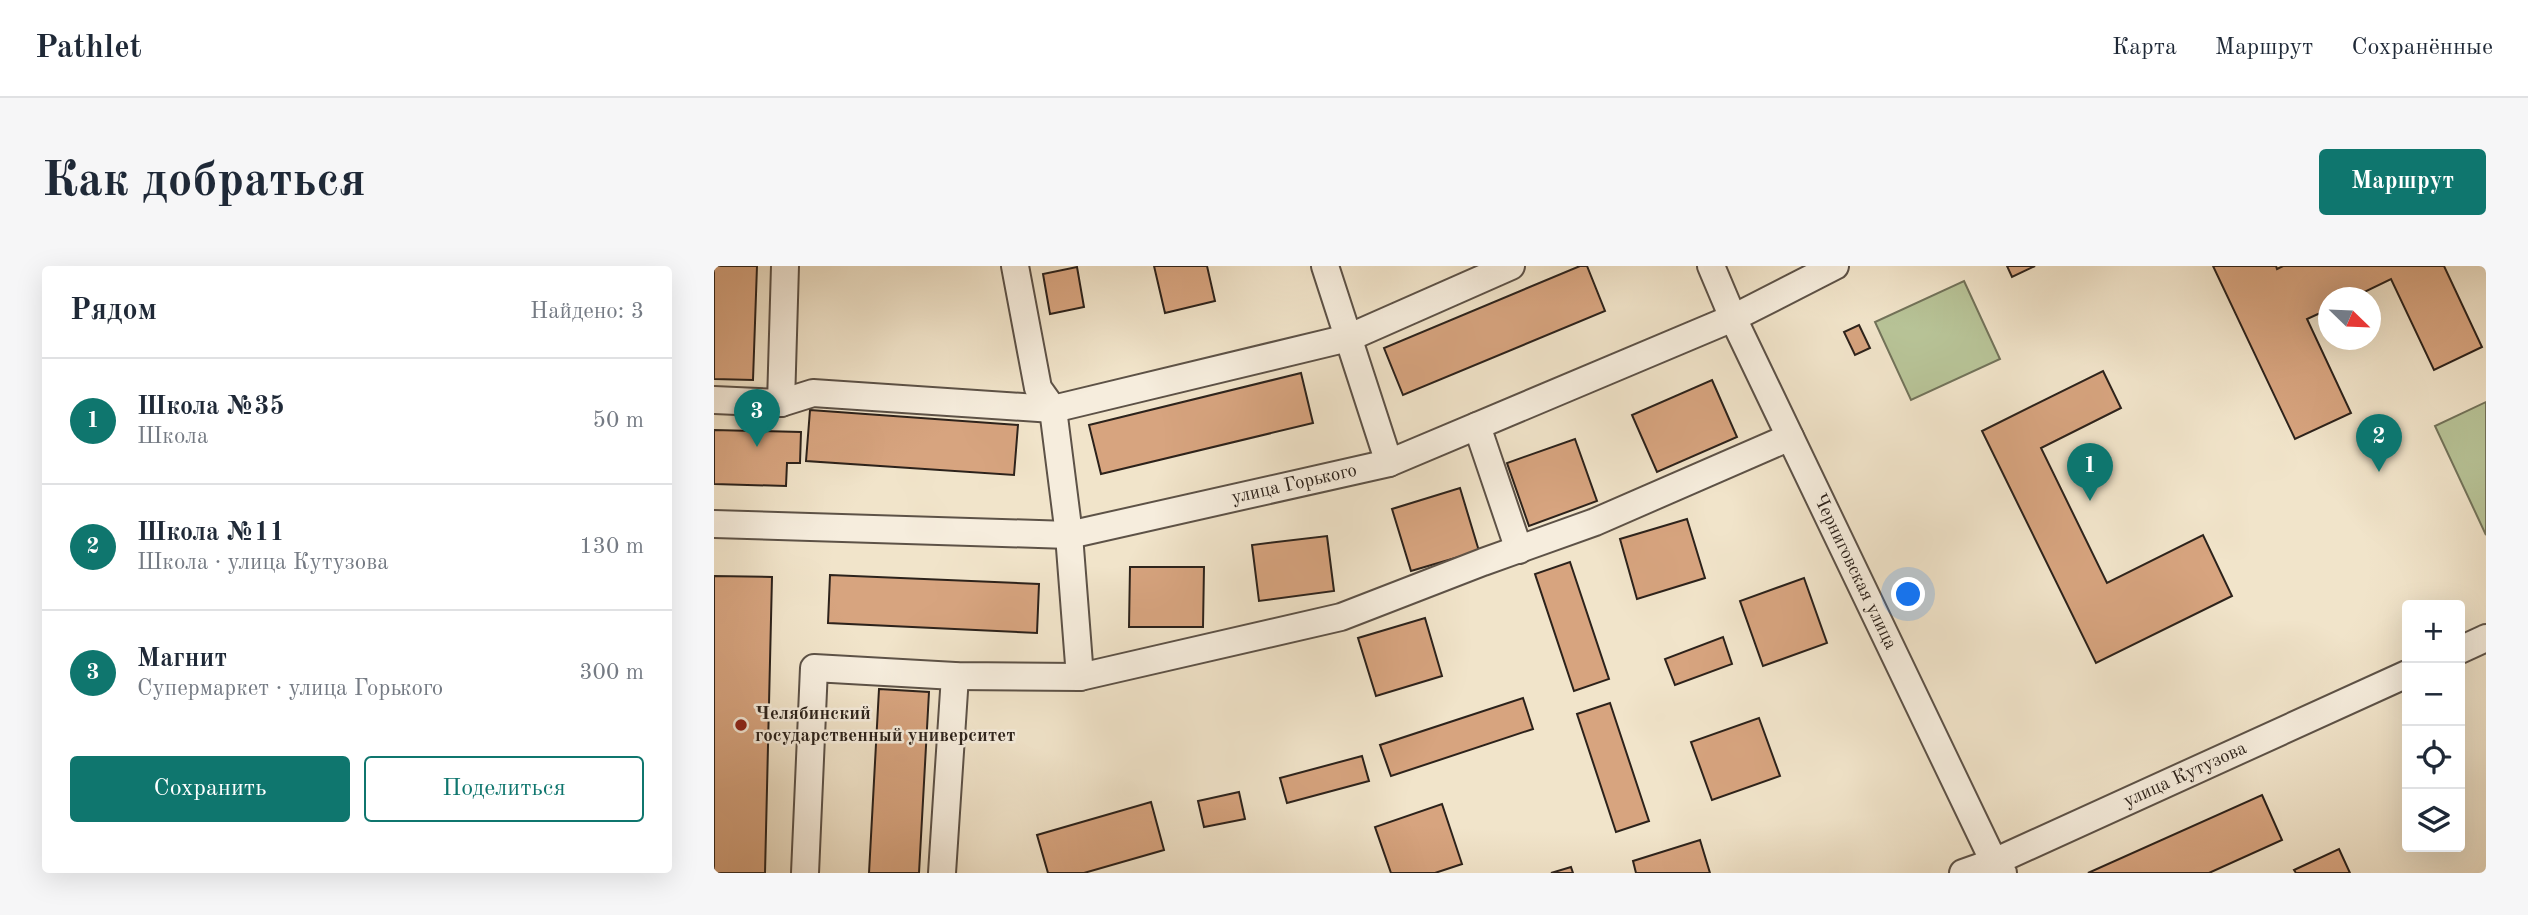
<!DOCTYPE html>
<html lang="ru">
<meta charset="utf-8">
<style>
:root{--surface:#fff;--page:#f6f6f7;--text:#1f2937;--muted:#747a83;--line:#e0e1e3;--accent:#0f766e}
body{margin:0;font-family:"Old Standard TT",serif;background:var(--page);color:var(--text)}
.controls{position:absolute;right:21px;bottom:21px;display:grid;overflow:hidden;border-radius:7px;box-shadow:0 7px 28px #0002}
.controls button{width:63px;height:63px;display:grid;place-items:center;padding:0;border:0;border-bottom:2px solid var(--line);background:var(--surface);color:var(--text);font:35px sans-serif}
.compass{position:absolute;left:1604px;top:21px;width:63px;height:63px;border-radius:50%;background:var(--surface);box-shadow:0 7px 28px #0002;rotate:113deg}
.you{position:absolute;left:1195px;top:329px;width:24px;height:24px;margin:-18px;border:5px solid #fff;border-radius:50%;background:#1a73e8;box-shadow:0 0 0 10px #1a73e833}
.badge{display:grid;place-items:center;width:46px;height:46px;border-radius:50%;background:var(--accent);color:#fff;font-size:23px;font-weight:700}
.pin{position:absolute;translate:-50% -58px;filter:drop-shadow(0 2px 4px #0008)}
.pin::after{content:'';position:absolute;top:37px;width:24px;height:21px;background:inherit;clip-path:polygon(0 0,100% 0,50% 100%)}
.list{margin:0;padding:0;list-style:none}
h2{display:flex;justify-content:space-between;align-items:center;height:91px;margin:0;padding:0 28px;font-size:30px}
h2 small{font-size:23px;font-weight:400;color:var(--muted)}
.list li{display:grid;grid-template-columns:46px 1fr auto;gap:21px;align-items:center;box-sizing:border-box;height:126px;padding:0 28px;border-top:2px solid var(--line)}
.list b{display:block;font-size:26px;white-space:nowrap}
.list p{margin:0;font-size:23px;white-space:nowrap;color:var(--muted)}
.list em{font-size:23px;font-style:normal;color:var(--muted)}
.actions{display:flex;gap:14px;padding:21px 28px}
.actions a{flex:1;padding:16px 0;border:2px solid var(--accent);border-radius:7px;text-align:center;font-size:24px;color:var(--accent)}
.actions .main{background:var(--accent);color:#fff}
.icon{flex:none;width:38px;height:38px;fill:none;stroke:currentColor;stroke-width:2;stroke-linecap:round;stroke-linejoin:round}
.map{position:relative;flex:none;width:1772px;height:607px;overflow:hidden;border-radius:7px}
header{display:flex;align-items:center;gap:42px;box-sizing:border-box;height:98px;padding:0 35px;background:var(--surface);border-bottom:2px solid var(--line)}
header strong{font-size:33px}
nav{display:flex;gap:38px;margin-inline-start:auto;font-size:24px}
.intro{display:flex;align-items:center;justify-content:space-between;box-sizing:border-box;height:168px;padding:0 42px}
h1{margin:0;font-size:49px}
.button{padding:18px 32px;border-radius:7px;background:var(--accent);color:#fff;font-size:24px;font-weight:700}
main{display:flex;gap:42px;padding:0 42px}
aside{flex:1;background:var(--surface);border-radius:7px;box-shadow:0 7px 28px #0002}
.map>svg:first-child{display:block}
.green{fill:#b8c498;stroke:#72735a;stroke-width:2}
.building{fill:#d7a47f;stroke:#2c221b;stroke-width:2}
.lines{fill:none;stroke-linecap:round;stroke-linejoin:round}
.minor-casing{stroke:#5d5247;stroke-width:30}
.minor{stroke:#f6eddd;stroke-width:26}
.poi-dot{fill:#8f2418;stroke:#f6eddd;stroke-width:2.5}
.labels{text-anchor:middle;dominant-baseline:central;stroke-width:5;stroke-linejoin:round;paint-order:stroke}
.street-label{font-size:19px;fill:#2c221b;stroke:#f6eddd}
.poi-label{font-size:19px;font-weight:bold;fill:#2c221b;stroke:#f6eddd;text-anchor:start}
</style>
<header>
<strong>Pathlet</strong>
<nav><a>Карта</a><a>Маршрут</a><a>Сохранённые</a></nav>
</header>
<div class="intro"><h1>Как добраться</h1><a class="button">Маршрут</a></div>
<main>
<aside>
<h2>Рядом<small>Найдено: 3</small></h2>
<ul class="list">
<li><span class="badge">1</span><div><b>Школа №35</b><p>Школа</p></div><em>50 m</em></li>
<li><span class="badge">2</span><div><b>Школа №11</b><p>Школа · улица Кутузова</p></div><em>130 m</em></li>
<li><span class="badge">3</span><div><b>Магнит</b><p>Супермаркет · улица Горького</p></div><em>300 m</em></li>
</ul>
<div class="actions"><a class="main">Сохранить</a><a>Поделиться</a></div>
</aside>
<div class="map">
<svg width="1772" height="607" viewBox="0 0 1772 607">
<rect width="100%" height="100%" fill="#f1e4ca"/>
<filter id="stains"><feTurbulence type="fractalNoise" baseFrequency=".00286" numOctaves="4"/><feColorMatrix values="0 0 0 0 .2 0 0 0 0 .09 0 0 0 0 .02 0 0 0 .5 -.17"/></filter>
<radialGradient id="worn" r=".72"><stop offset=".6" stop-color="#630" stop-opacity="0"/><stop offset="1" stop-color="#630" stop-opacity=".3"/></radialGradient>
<g class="green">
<polygon points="1250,15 1286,93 1197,134 1161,56"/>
<polygon points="1772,136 1772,269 1721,160"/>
</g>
<g class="building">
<polygon points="0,0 43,0 39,114 0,113"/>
<polygon points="440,0 493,0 501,35 451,47"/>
<polygon points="866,0 873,0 891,45 689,129 670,82"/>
<polygon points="1293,0 1321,0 1298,11"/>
<polygon points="1499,0 1562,0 1563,3 1569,0 1730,0 1768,81 1720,104 1677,13 1638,32 1615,32 1615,43 1593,53 1637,147 1581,173"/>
<polygon points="363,1 370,41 336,48 329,8"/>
<polygon points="1145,59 1156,82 1141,89 1130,66"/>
<polygon points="1389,105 1407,142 1327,182 1393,317 1489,269 1518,330 1382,397 1268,165"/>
<polygon points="587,107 599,157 387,208 375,159"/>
<polygon points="998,114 1023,171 943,206 918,149"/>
<polygon points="96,144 304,159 300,209 92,195"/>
<polygon points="0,164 87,166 86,197 73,197 72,220 0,218"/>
<polygon points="861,173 883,235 815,260 793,197"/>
<polygon points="746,222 765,285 697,305 678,243"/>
<polygon points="973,253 991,312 923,333 906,273"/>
<polygon points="613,270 620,325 545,335 538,279"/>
<polygon points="856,296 895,413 860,425 821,308"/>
<polygon points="416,301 490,301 489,361 415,361"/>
<polygon points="116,309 325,318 323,367 114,357"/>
<polygon points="0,310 58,311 51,607 0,607"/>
<polygon points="1090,312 1113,377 1049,400 1026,335"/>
<polygon points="711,352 728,410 662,430 644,372"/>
<polygon points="1009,371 1018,398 961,419 951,393"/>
<polygon points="165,423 215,426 205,607 155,607"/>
<polygon points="809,432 819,463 677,510 666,479"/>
<polygon points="896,437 935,555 902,566 863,448"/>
<polygon points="1045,452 1066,510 998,534 977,476"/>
<polygon points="648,490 655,515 573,537 566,512"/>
<polygon points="525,526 531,553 490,561 484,535"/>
<polygon points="1548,529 1568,574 1495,607 1374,607"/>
<polygon points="437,536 450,584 370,607 334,607 323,569"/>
<polygon points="728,538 748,598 721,607 677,607 661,561"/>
<polygon points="986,574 996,607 922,607 919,595"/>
<polygon points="1625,583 1636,607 1582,607 1580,604"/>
<polygon points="857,601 859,607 837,607"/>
</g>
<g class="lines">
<g class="minor-casing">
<g id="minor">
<polyline points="301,0 324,122 339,143 355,269 366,411"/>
<polyline points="611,0 675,197"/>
<path id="s1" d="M997 0 1019 52 1280 596 1289 607"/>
<polyline points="0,134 67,137 99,127 339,143 634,72 797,0"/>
<polyline points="67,137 71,0"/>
<polyline points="763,160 805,284"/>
<path id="s2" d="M0 258 355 269 675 197 1019 52 1121 0"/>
<polyline points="1746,384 1772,372"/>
<polyline points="91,607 100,402 241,410 366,411 627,351 769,296 881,256 1076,171"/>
<polyline points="228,607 241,410"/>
<path id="s3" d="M1249 607 1280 596 1693 408"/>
</g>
</g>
<use href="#minor" class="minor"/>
</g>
<circle class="poi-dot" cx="27" cy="459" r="7"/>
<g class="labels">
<g class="street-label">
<text stroke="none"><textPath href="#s2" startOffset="586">улица Горького</textPath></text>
<text stroke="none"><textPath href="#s1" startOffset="338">Черниговская улица</textPath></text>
<text stroke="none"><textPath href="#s3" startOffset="243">улица Кутузова</textPath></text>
</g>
<g class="poi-label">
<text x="41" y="448">Челябинский<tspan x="41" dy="22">государственный университет</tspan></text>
</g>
</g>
<rect width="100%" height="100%" filter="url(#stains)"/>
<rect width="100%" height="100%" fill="url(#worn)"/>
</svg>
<div class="controls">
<button>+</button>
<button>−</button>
<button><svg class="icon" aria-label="locate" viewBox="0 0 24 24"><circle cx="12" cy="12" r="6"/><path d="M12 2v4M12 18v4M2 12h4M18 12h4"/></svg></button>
<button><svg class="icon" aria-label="layers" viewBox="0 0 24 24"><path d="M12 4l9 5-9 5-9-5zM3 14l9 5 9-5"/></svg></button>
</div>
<svg class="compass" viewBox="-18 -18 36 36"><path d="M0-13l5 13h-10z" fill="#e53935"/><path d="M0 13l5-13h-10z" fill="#747a83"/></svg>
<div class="you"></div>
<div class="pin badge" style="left:1376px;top:235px">1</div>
<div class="pin badge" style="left:1665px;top:206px">2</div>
<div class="pin badge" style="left:43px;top:181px">3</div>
</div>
</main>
